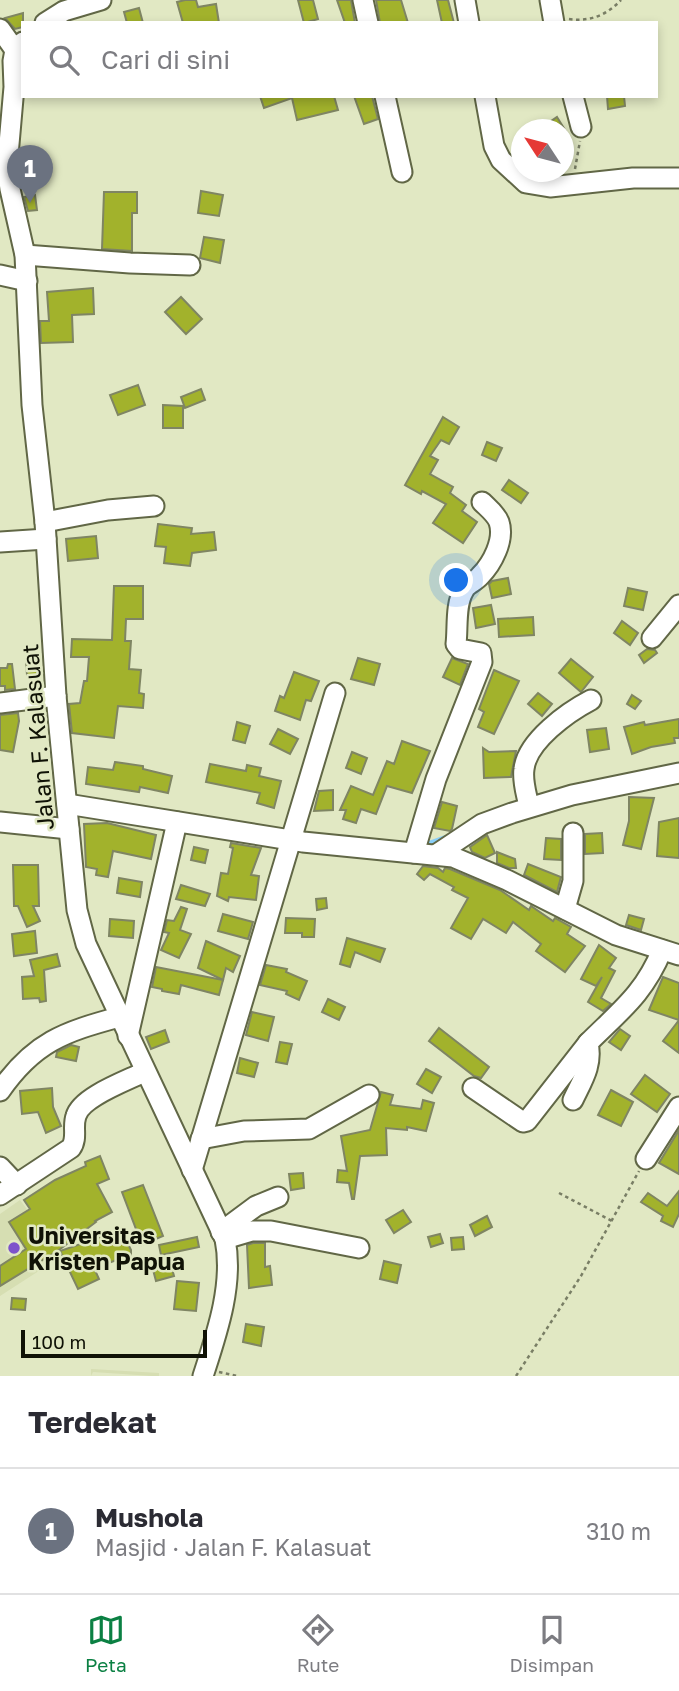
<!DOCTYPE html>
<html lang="id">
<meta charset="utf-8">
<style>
:root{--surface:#fff;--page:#f7f7f7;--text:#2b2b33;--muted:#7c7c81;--line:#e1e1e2;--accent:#0b8043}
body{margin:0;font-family:"Golos Text",sans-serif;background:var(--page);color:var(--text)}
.compass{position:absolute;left:511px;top:119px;width:63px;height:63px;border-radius:50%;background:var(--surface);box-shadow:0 4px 10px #0003;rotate:306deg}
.scale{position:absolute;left:21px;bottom:18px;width:186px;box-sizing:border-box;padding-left:7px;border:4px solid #101206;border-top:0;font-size:19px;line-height:24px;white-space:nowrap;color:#101206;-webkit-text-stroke:5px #e1e8c3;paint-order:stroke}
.you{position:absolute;left:457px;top:581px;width:24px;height:24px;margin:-18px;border:5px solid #fff;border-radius:50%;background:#1a73e8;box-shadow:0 0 0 10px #1a73e833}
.badge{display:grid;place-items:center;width:46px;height:46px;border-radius:50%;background:var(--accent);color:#fff;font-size:23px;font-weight:700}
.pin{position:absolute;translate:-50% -58px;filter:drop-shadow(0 2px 4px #0008)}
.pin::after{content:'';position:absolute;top:37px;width:24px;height:21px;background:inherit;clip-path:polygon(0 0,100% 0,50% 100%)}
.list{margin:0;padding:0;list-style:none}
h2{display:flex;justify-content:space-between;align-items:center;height:91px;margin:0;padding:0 28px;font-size:30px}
h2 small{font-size:23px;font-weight:400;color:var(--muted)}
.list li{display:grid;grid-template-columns:46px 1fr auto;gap:21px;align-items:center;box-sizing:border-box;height:126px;padding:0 28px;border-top:2px solid var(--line)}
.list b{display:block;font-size:26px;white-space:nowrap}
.list p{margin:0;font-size:23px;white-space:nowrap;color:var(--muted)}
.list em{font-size:23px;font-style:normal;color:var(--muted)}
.icon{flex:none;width:38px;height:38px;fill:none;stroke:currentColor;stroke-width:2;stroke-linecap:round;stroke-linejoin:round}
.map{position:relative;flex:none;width:679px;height:1376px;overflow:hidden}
.search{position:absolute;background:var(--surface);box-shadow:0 4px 10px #0003;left:21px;right:21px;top:21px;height:77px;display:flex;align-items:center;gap:18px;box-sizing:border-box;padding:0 24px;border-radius:0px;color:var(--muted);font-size:26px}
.sheet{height:217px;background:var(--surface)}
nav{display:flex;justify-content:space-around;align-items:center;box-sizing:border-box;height:98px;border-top:2px solid var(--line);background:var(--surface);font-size:19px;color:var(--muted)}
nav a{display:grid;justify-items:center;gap:4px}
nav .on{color:var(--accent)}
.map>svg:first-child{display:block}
.built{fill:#d6deb2}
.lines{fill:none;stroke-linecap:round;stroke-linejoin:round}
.stream{stroke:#89cef7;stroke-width:3.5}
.building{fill:#a2b22c;stroke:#7f8563;stroke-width:2}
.minor-casing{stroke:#616746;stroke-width:23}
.path{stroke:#797e65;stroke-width:2.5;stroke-dasharray:3.5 3.5;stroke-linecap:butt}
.minor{stroke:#fff;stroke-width:19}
.poi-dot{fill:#7d52cb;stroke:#e1e8c3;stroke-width:2.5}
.labels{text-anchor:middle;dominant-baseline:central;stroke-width:5;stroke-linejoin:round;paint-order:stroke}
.street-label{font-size:23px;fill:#101206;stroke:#e1e8c3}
.poi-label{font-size:23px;font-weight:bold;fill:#101206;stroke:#e1e8c3;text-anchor:start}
</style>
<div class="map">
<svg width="679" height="1376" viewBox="0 0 679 1376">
<rect width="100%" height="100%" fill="#e1e8c3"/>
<g class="built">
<polygon points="20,1200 62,1256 0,1296 0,1286 53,1252 44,1238 0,1266 0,1214"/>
<polygon points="91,1369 159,1373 159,1376 152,1376 93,1372 91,1376"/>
</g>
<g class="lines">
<polyline class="stream" points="423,845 445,837"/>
</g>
<g class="building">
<polygon points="185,0 196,0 198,7 216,4 219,23 183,23 177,2"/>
<polygon points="298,0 313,0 318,19 304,23"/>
<polygon points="337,0 351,0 355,23 345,23"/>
<polygon points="376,0 401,0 408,23 380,23"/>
<polygon points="437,0 448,0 454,23 442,23"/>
<polygon points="139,8 143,23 127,23 124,12"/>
<polygon points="23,13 23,27 15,29 5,18"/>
<polygon points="260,96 334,96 338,110 297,120 292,98 264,108"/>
<polygon points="354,96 372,96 378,119 364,124"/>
<polygon points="607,96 624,96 625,106 608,109"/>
<polygon points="557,117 565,130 538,130"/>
<polygon points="201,191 223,195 219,216 198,213"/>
<polygon points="104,192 137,192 137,213 132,213 132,251 102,249"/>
<polygon points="35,195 37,210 28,211 24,197"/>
<polygon points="204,237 224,240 220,263 200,258"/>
<polygon points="93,288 94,314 72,315 73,342 41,343 40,321 49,321 47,292"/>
<polygon points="181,297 202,319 186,334 165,312"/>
<polygon points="138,385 145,405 118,415 110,395"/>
<polygon points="201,389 205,400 185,408 181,397"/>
<polygon points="163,405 183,406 183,428 163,428"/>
<polygon points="443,417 459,427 449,444 441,440 430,456 438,460 430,474 453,487 450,493 466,505 462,511 477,522 463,543 433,523 446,504 422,491 421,494 405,485"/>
<polygon points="487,442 502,448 496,461 482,455"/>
<polygon points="509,480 528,493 521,503 502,490"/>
<polygon points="158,524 192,528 191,534 214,532 216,550 192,553 190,566 164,563 166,547 155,546"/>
<polygon points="96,536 98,558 68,561 66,539"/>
<polygon points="508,578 511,594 492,598 489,584 492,581"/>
<polygon points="114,586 143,586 143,619 126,619 125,641 131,641 129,669 141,670 139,693 144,694 143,708 118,706 114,738 72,733 69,704 80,703 84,681 87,681 89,657 71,657 72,639 112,640"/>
<polygon points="628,588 647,592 643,610 624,606"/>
<polygon points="491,605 495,624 476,628 473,608"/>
<polygon points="533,617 534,635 499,637 498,619"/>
<polygon points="622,621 638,633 630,645 614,633"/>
<polygon points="647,649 655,650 657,653 644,663 639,655"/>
<polygon points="358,658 380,664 374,685 351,679"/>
<polygon points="452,658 468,664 460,685 443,677"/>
<polygon points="571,659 593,677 581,692 559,673"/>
<polygon points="26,660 37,660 37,675 27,675"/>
<polygon points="8,664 12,664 15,689 5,690 5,686 0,686 0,668 7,668"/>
<polygon points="494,670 519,681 494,734 478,727 484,712 479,709"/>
<polygon points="294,672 319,681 311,701 306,700 300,720 275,711 280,696 284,698"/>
<polygon points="538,693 552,704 542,716 528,704"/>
<polygon points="632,695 641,701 635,709 627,704"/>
<polygon points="18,713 19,721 13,752 0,750 0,715"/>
<polygon points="679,719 679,738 674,738 675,743 651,747 632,754 624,727 644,722 645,725"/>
<polygon points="237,722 250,726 245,743 233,740"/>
<polygon points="606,728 609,749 590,752 587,730"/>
<polygon points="278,729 298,739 290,754 270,744"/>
<polygon points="402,741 430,751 412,793 387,786 376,814 361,809 356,823 343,819 346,810 340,810 351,786 373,795 387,761 394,764"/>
<polygon points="483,748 489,752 516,751 511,777 484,778"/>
<polygon points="352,752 367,758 361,774 346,768"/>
<polygon points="115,762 143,766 143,769 172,776 168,793 140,787 139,792 86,784 88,767 113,770"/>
<polygon points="210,764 246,771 247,765 261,768 259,776 281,781 274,808 257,803 260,793 206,782"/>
<polygon points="333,790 333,810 314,811 319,791"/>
<polygon points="629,797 654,798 641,849 623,845 629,821"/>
<polygon points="442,802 457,806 452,829 450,831 434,828"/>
<polygon points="679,818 679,858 657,856 659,822"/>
<polygon points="107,823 156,835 151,859 113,851 108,877 96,875 97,869 86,867 84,824"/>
<polygon points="602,833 603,853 585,854 585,834"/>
<polygon points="487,835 495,853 485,858 472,852 470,847"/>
<polygon points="546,838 561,839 561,860 544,859"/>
<polygon points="231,843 261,848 251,875 259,876 256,900 229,897 228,901 217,896 221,873 228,874 233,848 230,847"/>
<polygon points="194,847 208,850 205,863 191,860"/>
<polygon points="497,852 515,859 516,868 509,868 497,863"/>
<polygon points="528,864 561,877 557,892 524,875"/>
<polygon points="13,865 38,865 39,906 33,906 40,921 27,927 18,906 14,906"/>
<polygon points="423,866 438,868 443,872 445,868 450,869 500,890 529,910 531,906 553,921 555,918 571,927 567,934 585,946 565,972 536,951 541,944 513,922 506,933 483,919 471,939 451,928 468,898 452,890 454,887 430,874 424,880 417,874"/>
<polygon points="119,878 142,882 140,897 117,893"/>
<polygon points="181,885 210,894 205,906 176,899"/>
<polygon points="326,898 327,908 317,910 316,899"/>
<polygon points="181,907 187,909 180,930 191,934 179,958 161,950 169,933 164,932 167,920 174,921"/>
<polygon points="223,914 253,922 248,939 218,931"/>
<polygon points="629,915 644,919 641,930 626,925"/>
<polygon points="286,918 315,919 314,937 302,937 302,933 285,933"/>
<polygon points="110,919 134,921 133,938 109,936"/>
<polygon points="35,931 37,953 14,956 12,934"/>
<polygon points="347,938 385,949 380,962 355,952 350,967 340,964"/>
<polygon points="206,941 240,956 233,972 226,968 223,980 198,968"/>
<polygon points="599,945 616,958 609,968 615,971 601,998 611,1004 603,1011 588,1002 602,977 596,986 581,979"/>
<polygon points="57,954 60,966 44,970 46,1001 40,1002 39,998 23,999 22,977 34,976 30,960"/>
<polygon points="266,965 287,969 286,972 307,981 299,1000 286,994 287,991 260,985"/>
<polygon points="156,967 223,980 219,995 181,985 179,994 162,991 162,989 152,987"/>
<polygon points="663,977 679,983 679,1053 663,1041 679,1020 649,1010"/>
<polygon points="328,999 345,1007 339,1020 322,1012"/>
<polygon points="252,1012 274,1017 268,1041 246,1035"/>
<polygon points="439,1028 489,1067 481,1078 474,1076 429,1041"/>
<polygon points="620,1029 630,1036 621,1050 609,1042"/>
<polygon points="165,1030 169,1042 151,1049 146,1037"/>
<polygon points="280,1042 292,1044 287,1064 276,1062"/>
<polygon points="71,1045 79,1047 76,1061 56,1057 57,1052"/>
<polygon points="240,1058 258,1063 254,1077 237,1073"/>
<polygon points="426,1069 441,1077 432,1093 417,1084"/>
<polygon points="645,1075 670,1094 657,1112 631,1094"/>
<polygon points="52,1088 53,1107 61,1126 46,1133 38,1112 22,1114 20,1091"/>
<polygon points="611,1090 633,1102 621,1126 598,1115"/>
<polygon points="381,1092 393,1095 390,1105 421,1109 423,1100 434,1103 426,1131 407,1127 407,1130 386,1128 387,1155 360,1156 354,1199 352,1199 349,1183 337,1182 338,1170 347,1171 341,1136 370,1130"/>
<polygon points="679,1130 679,1174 659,1163"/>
<polygon points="100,1156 109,1179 97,1184 112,1212 95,1221 96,1222 59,1250 0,1286 0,1266 26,1249 9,1222 30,1209 24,1200 55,1180 86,1166 85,1162"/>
<polygon points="303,1173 304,1188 291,1190 289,1174"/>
<polygon points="143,1185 163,1236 142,1245 122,1192"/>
<polygon points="679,1191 679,1214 673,1227 661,1221 663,1216 641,1202 648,1193 667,1206"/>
<polygon points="403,1210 411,1222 394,1233 386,1220"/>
<polygon points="487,1216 492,1227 475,1236 470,1225"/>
<polygon points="121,1230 131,1250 131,1255 94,1268 99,1279 78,1289 60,1251"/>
<polygon points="440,1234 443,1243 431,1247 428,1237"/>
<polygon points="197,1237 199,1247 161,1255 159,1245"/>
<polygon points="463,1237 464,1249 452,1250 451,1238"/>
<polygon points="253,1243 265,1243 265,1267 270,1266 272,1285 249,1288 247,1245"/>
<polygon points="170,1261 174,1276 156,1281 152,1266"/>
<polygon points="384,1261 401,1265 397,1283 380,1279"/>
<polygon points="177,1281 199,1283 196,1311 174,1309"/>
<polygon points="12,1298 26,1299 25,1310 11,1309"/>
<polygon points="246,1324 264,1327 261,1346 243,1342"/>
</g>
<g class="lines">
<g class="minor-casing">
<g id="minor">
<polyline points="363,0 368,23"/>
<polyline points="465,0 469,23"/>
<polyline points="550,0 554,23"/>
<polyline points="45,23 64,11 101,0"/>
<polyline points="0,29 15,50"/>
<path d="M23 42 15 50 13 61 14 87 7 167 10 189 25 255 32 405 45 522 56 696 77 910 86 944 225 1239C234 1284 217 1333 203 1376"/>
<polyline points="385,96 402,172"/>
<polyline points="485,96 494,146 501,160 526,183 550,187 633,178 679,178"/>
<polyline points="573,96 581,127"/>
<polyline points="25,255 130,263 190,265"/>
<polyline points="0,275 27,281"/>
<polyline points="45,522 108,510 154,506"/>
<polyline points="0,542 46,539"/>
<polyline points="652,638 679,605"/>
<polyline points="0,703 56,696"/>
<polyline points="67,804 303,842 453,857 507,880 616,935 679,955"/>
<path d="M529 807C527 795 522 782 524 769 527 741 568 712 591 700"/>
<polyline points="0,822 69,829"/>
<path d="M414 853 436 779 482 662 481 653 460 649 456 644C458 628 455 604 464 590 467 584 475 582 480 576 492 564 505 540 499 522 496 514 488 508 482 502"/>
<polyline points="437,854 482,824 512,813 572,795 679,773"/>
<polyline points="565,909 573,881 573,833"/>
<polyline points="128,1036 177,822"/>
<polyline points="473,1088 523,1122 527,1121 588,1043"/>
<path d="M0 1091C34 1042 64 1032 119 1017"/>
<path d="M573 1100C582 1081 593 1065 588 1043 620 1011 644 994 662 950"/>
<polyline points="201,1139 244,1131 309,1129 369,1095"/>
<polyline points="646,1159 679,1107"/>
<polyline points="0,1167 17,1185"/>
<polyline points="192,1170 335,693"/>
<path d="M0 1195 71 1148C78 1138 72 1127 76 1116 81 1097 126 1081 144 1072"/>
<polyline points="221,1232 256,1206 278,1197"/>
<polyline points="225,1239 252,1231 271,1231 359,1248"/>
</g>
</g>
<g class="path">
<path d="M569 19C590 22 607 15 621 0"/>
<polyline points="575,169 580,141"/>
<polyline points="559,1193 612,1221"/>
<polyline points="219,1372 237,1376"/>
<polyline points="516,1376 581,1276 639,1171"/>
</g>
<use href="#minor" class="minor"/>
</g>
<circle class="poi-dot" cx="14" cy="1248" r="7"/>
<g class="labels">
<g class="street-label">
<text transform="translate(37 737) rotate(-95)">Jalan F. Kalasuat</text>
</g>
<g class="poi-label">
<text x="28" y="1235">Universitas<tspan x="28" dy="26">Kristen Papua</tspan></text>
</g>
</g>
</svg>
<svg class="compass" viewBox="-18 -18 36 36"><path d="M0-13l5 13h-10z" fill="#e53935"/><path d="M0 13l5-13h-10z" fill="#7c7c81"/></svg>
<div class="scale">100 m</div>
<div class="you"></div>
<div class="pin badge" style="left:30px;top:203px;background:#6b7280">1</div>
<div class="search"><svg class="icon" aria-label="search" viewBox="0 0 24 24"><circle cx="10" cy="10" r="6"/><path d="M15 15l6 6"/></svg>Cari di sini</div>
</div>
<section class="sheet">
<h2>Terdekat<small></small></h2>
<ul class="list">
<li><span class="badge" style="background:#6b7280">1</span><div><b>Mushola</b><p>Masjid · Jalan F. Kalasuat</p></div><em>310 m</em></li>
</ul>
</section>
<nav>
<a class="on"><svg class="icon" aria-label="map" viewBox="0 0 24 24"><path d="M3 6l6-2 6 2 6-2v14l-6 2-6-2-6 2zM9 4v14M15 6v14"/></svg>Peta</a>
<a><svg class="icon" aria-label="directions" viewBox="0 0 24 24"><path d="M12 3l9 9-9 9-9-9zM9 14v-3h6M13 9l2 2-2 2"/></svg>Rute</a>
<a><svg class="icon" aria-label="saved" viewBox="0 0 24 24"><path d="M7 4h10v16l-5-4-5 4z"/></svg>Disimpan</a>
</nav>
